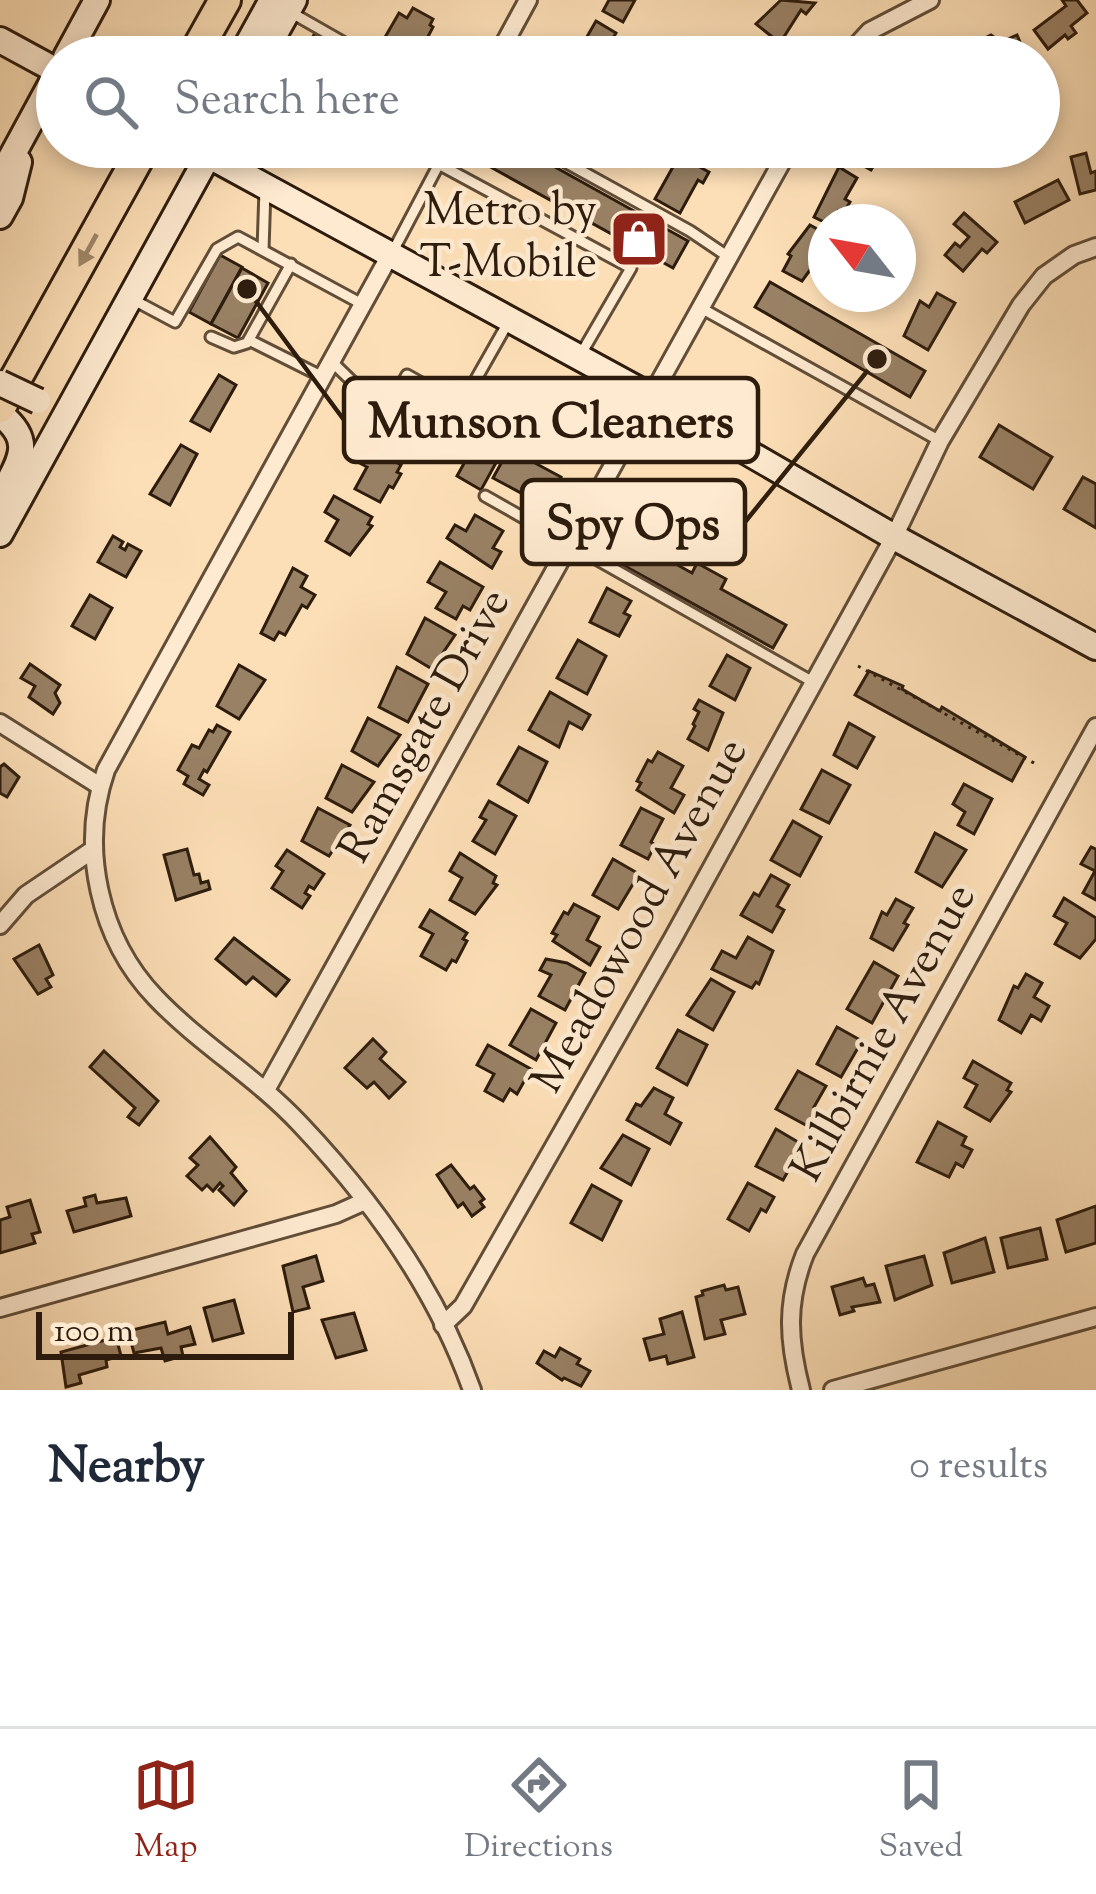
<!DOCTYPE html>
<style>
:root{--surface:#fff;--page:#f2f2f3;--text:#1f2937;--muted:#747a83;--line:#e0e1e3;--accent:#8f2418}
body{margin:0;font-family:"Sorts Mill Goudy",serif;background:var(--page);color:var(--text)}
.compass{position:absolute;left:808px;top:204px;width:108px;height:108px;border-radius:50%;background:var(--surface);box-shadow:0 6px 18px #0003;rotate:301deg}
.scale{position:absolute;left:36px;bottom:30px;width:258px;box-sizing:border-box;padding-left:12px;border:6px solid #2d1c0d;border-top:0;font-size:33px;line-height:42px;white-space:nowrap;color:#2d1c0d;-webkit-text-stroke:9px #feead0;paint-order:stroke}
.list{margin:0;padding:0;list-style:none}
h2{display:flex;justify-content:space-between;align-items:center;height:156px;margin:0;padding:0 48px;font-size:51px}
h2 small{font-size:39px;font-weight:400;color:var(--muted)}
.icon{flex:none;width:66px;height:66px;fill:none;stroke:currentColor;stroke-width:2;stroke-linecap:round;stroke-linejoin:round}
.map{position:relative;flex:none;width:1096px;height:1390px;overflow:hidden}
.search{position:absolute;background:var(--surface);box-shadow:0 6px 18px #0003;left:36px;right:36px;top:36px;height:132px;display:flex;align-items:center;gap:30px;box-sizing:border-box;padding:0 42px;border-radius:66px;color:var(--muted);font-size:45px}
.sheet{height:336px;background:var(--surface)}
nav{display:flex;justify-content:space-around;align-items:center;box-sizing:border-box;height:168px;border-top:3px solid var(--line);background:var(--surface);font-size:33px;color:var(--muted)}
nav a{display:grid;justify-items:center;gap:6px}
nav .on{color:var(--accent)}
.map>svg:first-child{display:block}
.building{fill:#998165;stroke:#2d1c0d;stroke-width:3}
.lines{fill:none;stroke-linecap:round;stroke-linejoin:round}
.lane-casing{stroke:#614d38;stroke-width:15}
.street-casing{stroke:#614d38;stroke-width:22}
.secondary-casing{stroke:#2d1c0d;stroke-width:30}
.highway-casing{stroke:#2d1c0d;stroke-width:36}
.path{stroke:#2d1c0d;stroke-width:3;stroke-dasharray:3 6;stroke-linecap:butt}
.lane{stroke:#feead0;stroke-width:9}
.street{stroke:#feead0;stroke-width:16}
.secondary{stroke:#feead0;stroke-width:24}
.highway{stroke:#fddfb7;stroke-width:30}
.secondary-bridge-casing{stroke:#2d1c0d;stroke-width:30;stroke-linecap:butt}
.secondary-bridge{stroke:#feead0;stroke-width:24}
.oneway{fill:#9f876a}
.labels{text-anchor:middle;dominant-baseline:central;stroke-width:9;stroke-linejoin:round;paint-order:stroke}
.poi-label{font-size:45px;fill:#2d1c0d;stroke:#feead0;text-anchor:end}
.street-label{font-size:45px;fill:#2d1c0d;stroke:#feead0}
.leader{fill:none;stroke:#2d1c0d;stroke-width:4.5}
.callout-dot{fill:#2d1c0d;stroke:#feead0;stroke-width:4.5}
.callout{fill:#feead0;stroke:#2d1c0d;stroke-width:4.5}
.callout-label{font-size:48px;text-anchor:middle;font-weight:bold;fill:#2d1c0d}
</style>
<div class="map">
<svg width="1096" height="1390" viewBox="0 0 1096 1390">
<rect width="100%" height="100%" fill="#fddfb7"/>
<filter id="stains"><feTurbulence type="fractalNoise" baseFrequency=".00167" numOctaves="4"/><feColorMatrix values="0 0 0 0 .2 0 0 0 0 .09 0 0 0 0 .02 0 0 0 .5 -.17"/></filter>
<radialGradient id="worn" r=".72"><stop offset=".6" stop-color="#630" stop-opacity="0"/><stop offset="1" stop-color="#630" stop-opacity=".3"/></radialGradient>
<g class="building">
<polygon points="609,0 635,0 623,22 603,11"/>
<polygon points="781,0 815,3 806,14 801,10 780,43 756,24"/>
<polygon points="1062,0 1077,0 1087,13 1071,26 1076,33 1068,39 1065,35 1048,49 1034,30 1066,6"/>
<polygon points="413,8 433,19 430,25 433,27 421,50 417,48 412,57 402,57 393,52 396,46 384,39 399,13 407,18"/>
<polygon points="596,21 616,33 604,54 610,57 581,57 577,54"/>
<polygon points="315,33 357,57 301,57"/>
<polygon points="991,35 1001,42 1017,35 1025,54 986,57 979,41"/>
<polygon points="494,147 519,147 688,241 673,268 485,164"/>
<polygon points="849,147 885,147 871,170 844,155"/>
<polygon points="1086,153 1091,173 1096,171 1096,190 1080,194 1071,157"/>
<polygon points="679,156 709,172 703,183 698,180 680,213 655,199"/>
<polygon points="839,167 857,178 845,199 850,202 843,214 838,211 832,222 826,223 814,217"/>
<polygon points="1058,180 1069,200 1025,223 1015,202"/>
<polygon points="964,213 997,242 987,253 982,249 963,271 945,255 955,243 960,247 969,237 954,224"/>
<polygon points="810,225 826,234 822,252 826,258 824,262 818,259 802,281 783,271 791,256 788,254"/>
<polygon points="220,255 242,267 211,324 189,312"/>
<polygon points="242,268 268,283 238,338 211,324"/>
<polygon points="770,282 925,371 910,397 755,307"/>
<polygon points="937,293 955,303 928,350 904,336 920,301 929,307"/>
<polygon points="219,375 236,385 210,431 191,421"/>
<polygon points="495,408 519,421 481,490 457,476"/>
<polygon points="999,425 1052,457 1033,489 980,457"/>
<polygon points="364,442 401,465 397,472 401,474 393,488 389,486 380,502 355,489 367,467 354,460"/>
<polygon points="181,445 197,454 170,505 150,494"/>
<polygon points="509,449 561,477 545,506 493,478"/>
<polygon points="1083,477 1096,484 1096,528 1064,509"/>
<polygon points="334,496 372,517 368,524 372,526 350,555 326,541 338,520 325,512"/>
<polygon points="475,515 503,531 493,548 501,552 492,568 447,538 455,525 466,531"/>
<polygon points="113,536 123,542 120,547 125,550 128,544 141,551 126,577 98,562"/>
<polygon points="627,537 692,573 697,563 726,579 721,589 786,625 773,648 614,560"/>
<polygon points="440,562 483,587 470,610 463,606 456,619 436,608 446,592 428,582"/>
<polygon points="293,568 307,576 301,587 315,595 307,608 302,605 285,635 279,632 274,640 261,633"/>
<polygon points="607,588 631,601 624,613 630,616 619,636 590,622"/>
<polygon points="90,595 112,608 95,639 72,626"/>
<polygon points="425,618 455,635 432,669 407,654"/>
<polygon points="578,640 606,656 587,694 557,678"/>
<polygon points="727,655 750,668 735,700 710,686"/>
<polygon points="30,664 60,685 55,693 60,703 53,714 29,697 35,686 21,678"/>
<polygon points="239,665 265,680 239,719 217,706"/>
<polygon points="397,667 428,684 408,722 379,707"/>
<polygon points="869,671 903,686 902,689 940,711 942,707 1025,757 1012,781 855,695"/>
<polygon points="550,692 590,715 582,729 569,722 559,747 529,730"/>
<polygon points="699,700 723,713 708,750 688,739 695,726 693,724 699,712 694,709"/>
<polygon points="368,718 400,735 378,766 352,751"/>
<polygon points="849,723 874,737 857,768 834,755"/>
<polygon points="217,725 230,732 207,772 204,770 199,779 209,785 203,795 184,784 188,776 178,770 192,745 199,748 209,730 213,732"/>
<polygon points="519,747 547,762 528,802 498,784"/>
<polygon points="658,752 683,766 671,788 684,795 674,813 637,790 641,783 637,781 648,760 652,762"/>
<polygon points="4,764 19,777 7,797 0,793 0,767"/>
<polygon points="342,765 374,782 352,812 326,798"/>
<polygon points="822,770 850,785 829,823 801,809"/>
<polygon points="964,784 992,799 974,834 958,825 965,812 953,804"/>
<polygon points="489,801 516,816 495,854 473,841 486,820 480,817"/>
<polygon points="318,808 350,825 329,856 302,841"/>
<polygon points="641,808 663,819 651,842 655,845 648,859 621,845"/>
<polygon points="793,821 821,837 800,876 771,860"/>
<polygon points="935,833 966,850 942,887 916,872"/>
<polygon points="1091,847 1096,849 1096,900 1083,893 1095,871 1081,864"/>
<polygon points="187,849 194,875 199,874 201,883 208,881 210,889 176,900 164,855"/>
<polygon points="287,850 324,874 314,889 309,886 305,893 310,896 302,908 272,888 283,871 276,866"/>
<polygon points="460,853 496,876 493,883 497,885 475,914 450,900 462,878 450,871"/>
<polygon points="613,859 639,874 618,909 593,895"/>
<polygon points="771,875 789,885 777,906 784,910 772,932 741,915 754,893 759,896"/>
<polygon points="1064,898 1096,918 1096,939 1080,958 1055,944 1067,923 1054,916"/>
<polygon points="896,899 913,908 904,923 908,925 893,950 871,938 882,912 887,915"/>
<polygon points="574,904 599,917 587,940 600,947 590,965 553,941 557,935 552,933 564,912 568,914"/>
<polygon points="430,910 467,933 463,939 467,941 456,962 452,960 446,970 421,956 433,934 420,927"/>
<polygon points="748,937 773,951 759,984 756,982 752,988 712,969 722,951 736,958"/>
<polygon points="234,938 289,980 276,996 253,977 246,984 216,959"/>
<polygon points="39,945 53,975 46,979 51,987 38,994 14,959"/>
<polygon points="546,959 567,963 585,973 565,1010 539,996 551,975 540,970"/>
<polygon points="874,962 898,976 872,1023 847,1009"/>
<polygon points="1026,974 1042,983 1034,997 1049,1006 1041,1021 1031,1015 1021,1033 999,1020 1014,986 1018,988"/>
<polygon points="711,979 734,992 713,1030 687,1015"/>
<polygon points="531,1009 556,1023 536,1060 510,1045"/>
<polygon points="837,1027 862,1041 841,1077 817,1064"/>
<polygon points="678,1030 707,1045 687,1085 657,1068"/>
<polygon points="373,1039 386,1052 380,1059 405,1082 389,1098 374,1082 367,1088 345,1068"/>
<polygon points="488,1045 531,1069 517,1094 510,1089 503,1101 485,1091 494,1074 477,1065"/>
<polygon points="104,1051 158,1101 139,1125 128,1117 135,1108 90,1067"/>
<polygon points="973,1061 1011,1083 1007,1090 1011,1092 990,1121 965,1107 977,1085 964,1078"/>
<polygon points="798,1071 826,1086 814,1107 822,1112 813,1129 776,1109"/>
<polygon points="654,1088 673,1098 665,1114 681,1123 670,1144 627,1120 636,1104 641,1106"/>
<polygon points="938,1122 966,1137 962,1145 972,1150 963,1167 956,1163 949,1177 917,1162"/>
<polygon points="776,1129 803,1145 783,1180 756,1166"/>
<polygon points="623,1135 649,1149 631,1185 601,1168"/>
<polygon points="210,1137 236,1167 231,1173 246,1191 234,1205 219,1190 223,1186 220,1183 213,1191 207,1185 202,1190 187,1176 198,1165 190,1158"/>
<polygon points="451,1165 470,1189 474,1186 484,1199 480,1202 484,1207 472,1216 463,1203 458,1207 437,1175"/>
<polygon points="748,1183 774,1197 766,1212 761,1209 749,1231 728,1219"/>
<polygon points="592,1185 621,1201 602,1240 571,1223"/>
<polygon points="95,1195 97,1203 126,1198 131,1216 74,1232 67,1211 86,1206 84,1198"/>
<polygon points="30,1200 40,1232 32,1234 35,1243 0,1253 0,1220 10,1217 7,1207"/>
<polygon points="1096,1206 1096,1243 1066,1252 1057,1220"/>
<polygon points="1040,1228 1047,1259 1008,1268 1001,1238"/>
<polygon points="985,1238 994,1272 952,1283 944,1253"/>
<polygon points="316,1256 323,1281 303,1287 309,1308 293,1312 283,1266"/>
<polygon points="924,1256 932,1285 895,1300 886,1266"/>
<polygon points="863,1278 866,1286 874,1284 880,1302 852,1307 854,1311 840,1315 832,1287"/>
<polygon points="724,1285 726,1290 738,1287 745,1314 721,1320 725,1334 705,1339 696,1297 703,1295 702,1291"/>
<polygon points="234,1300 243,1333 213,1341 204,1308"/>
<polygon points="682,1312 694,1357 668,1364 666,1356 650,1360 644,1339 664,1334 660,1319"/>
<polygon points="354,1313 366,1350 336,1358 322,1320"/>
<polygon points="165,1322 168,1334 190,1327 195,1344 181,1347 183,1356 165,1361 161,1348 134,1353 128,1331"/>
<polygon points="116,1337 121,1356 106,1360 107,1367 79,1375 81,1383 66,1387 61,1352"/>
<polygon points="560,1348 580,1359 577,1364 590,1371 581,1386 564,1378 562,1380 537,1363 544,1351 555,1357"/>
</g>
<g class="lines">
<g class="lane-casing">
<g id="lane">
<polyline points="292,13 369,57"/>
<polyline points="407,147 631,268 581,354"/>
<polyline points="538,147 690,231 730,258"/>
<polyline points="263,250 265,189"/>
<polyline points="392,253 440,162"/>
<polyline points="130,298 175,322 217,249 238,237 362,304"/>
<polyline points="701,308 940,441"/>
<polyline points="211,337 234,347 247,343 291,264"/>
<polyline points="249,340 321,376"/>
<polyline points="330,360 364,393 389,407"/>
<polyline points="461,405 407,375 380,423 434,453 509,321"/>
<polyline points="485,496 813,682"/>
</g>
</g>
<g class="street-casing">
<g id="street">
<polyline points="497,57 528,0"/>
<polyline points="846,57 870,31 930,0"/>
<path d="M390 255 106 770C79 847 99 939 156 998 200 1044 256 1077 300 1124 372 1200 437 1291 472 1390"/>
<polyline points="0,723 100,786"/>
<polyline points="0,925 26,895 94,849"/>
<polyline points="266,1090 790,147"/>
<polyline points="0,1308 336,1214 365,1201"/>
<polyline points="443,1325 463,1306 673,938 894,537 940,441 1021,305 1044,276 1074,255 1096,247"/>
<path d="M801 1390C788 1340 786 1302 805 1254L1096 727"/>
<polyline points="833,1390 1096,1317"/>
</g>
</g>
<g class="secondary-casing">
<g id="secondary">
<polyline points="0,40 57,71"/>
<polyline points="66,57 97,0"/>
<polyline points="246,57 246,47 272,0"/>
<polyline points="262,57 294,0"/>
<polyline points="193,147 652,397 894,537 1096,647"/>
<polyline points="0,178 57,73"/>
<polyline points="0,216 10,198 19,162"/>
<path d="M0 414C39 444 15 465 0 500"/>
<polyline points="0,534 213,147"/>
</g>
</g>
<g class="highway-casing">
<g id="highway">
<polyline points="193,57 225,0"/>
<polyline points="0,407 144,147"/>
</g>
</g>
<polyline class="path" points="858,666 1034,763"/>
<use href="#lane" class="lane"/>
<use href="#street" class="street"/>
<use href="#secondary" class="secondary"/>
<use href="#highway" class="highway"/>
<g class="secondary-bridge-casing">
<polyline id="secondary-bridge" points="0,383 38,401"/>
</g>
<use href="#secondary-bridge" class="secondary-bridge"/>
</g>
<defs><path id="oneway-solid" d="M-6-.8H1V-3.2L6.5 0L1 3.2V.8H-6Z" transform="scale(3)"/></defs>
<use class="oneway" href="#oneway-solid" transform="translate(88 250) rotate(119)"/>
<defs>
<g id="shop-square" transform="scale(3)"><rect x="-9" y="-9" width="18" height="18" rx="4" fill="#8f2418" stroke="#feead0"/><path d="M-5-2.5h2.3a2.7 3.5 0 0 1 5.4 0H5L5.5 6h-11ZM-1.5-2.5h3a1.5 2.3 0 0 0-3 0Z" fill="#fff"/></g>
</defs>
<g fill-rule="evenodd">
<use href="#shop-square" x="639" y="239"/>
</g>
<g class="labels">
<g class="poi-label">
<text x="597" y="213">Metro by<tspan x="597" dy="52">T-Mobile</tspan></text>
</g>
<g class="street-label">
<text transform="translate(427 727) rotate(-61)">Ramsgate Drive</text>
<text transform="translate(642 917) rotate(-61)">Meadowood Avenue</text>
<text transform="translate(886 1034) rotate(-61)">Kilbirnie Avenue</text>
</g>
</g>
<path class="leader" d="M247 289L344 420M877 359L745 522"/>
<g class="callout-dot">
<circle cx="247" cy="289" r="12"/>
<circle cx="877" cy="359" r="12"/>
</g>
<g class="callout">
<rect x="344" y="378" width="414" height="84" rx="12"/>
<rect x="522" y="480" width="223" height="84" rx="12"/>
</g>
<g class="callout-label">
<text x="551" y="437">Munson Cleaners</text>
<text x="633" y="539">Spy Ops</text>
</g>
<rect width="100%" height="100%" filter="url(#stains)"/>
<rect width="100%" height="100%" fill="url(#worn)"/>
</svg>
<svg class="compass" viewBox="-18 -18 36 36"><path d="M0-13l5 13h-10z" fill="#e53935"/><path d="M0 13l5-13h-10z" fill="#747a83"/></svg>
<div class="scale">100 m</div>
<div class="search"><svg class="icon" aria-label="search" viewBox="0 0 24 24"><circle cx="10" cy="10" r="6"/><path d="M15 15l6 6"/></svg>Search here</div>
</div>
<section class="sheet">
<h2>Nearby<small>0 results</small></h2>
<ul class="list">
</ul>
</section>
<nav>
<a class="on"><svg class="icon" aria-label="map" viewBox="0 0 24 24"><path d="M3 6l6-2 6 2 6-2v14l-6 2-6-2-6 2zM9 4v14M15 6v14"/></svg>Map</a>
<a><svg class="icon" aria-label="directions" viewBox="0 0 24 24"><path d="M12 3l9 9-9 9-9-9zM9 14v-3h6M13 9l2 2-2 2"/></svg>Directions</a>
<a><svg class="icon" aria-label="saved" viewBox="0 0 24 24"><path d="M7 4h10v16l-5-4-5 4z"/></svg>Saved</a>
</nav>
